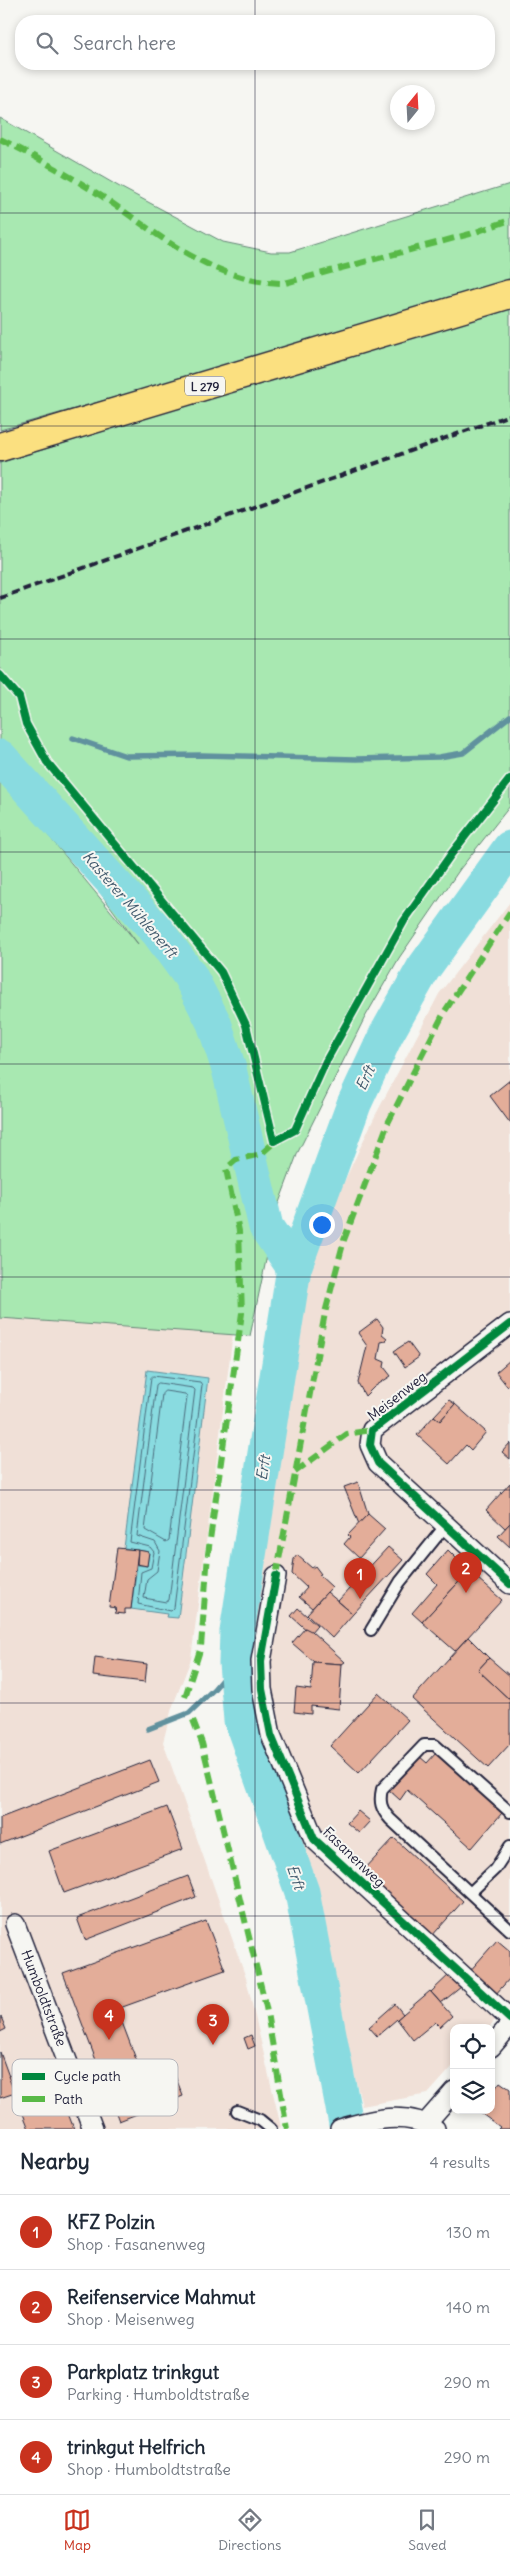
<!DOCTYPE html>
<meta charset="utf-8">
<style>
:root{--surface:#fff;--page:#f6f6f7;--text:#1f2937;--muted:#747a83;--line:#e0e1e3;--accent:#c8321e}
body{margin:0;font-family:Delius,sans-serif;background:var(--page);color:var(--text)}
.controls{position:absolute;right:15px;bottom:15px;display:grid;overflow:hidden;border-radius:10px;box-shadow:0 2px 8px #0003}
.controls button{width:45px;height:45px;display:grid;place-items:center;padding:0;border:0;border-bottom:1px solid var(--line);background:var(--surface);color:var(--text);font:25px sans-serif}
.compass{position:absolute;left:390px;top:85px;width:45px;height:45px;border-radius:50%;background:var(--surface);box-shadow:0 2px 8px #0003;rotate:18deg}
.you{position:absolute;left:321px;top:1224px;width:18px;height:18px;margin:-12px;border:4px solid #fff;border-radius:50%;background:#1a73e8;box-shadow:0 0 0 8px #1a73e833}
.badge{display:grid;place-items:center;width:32px;height:32px;border-radius:50%;background:var(--accent);color:#fff;font-size:16px;font-weight:700}
.pin{position:absolute;translate:-50% -41px;filter:drop-shadow(0 1px 2px #0008)}
.pin::after{content:'';position:absolute;top:26px;width:18px;height:15px;background:inherit;clip-path:polygon(0 0,100% 0,50% 100%)}
.list{margin:0;padding:0;list-style:none}
h2{display:flex;justify-content:space-between;align-items:center;height:65px;margin:0;padding:0 20px;font-size:21px}
h2 small{font-size:16px;font-weight:400;color:var(--muted)}
.list li{display:grid;grid-template-columns:32px 1fr auto;gap:15px;align-items:center;box-sizing:border-box;height:75px;padding:0 20px;border-top:1px solid var(--line)}
.list b{display:block;font-size:19px;white-space:nowrap}
.list p{margin:0;font-size:16px;white-space:nowrap;color:var(--muted)}
.list em{font-size:16px;font-style:normal;color:var(--muted)}
.icon{flex:none;width:28px;height:28px;fill:none;stroke:currentColor;stroke-width:2;stroke-linecap:round;stroke-linejoin:round}
.map{position:relative;flex:none;width:510px;height:2129px;overflow:hidden}
.search{position:absolute;background:var(--surface);box-shadow:0 2px 8px #0003;left:15px;right:15px;top:15px;height:55px;display:flex;align-items:center;gap:12px;box-sizing:border-box;padding:0 18px;border-radius:20px;color:var(--muted);font-size:19px}
.sheet{height:365px;background:var(--surface)}
nav{display:flex;justify-content:space-around;align-items:center;box-sizing:border-box;height:70px;border-top:1px solid var(--line);background:var(--surface);font-size:14px;color:var(--muted)}
nav a{display:grid;justify-items:center;gap:2px}
nav .on{color:var(--accent)}
.map>svg:first-child{display:block}
.built{fill:#f0e0d7}
.green{fill:#a8e8b1;stroke:#658576}
.water{fill:#89dbe0;stroke:#60919e}
.lines{fill:none;stroke-linecap:round;stroke-linejoin:round}
.shore{stroke:#4b6c7d;stroke-width:1}
.stream{stroke:#60919e;stroke-width:5.5}
.river{stroke:#89dbe0;stroke-width:35}
.building{fill:#e3ad99;stroke:#22223b}
.lane-casing{stroke:#22223b;stroke-width:14}
.street-casing{stroke:#22223b;stroke-width:22}
.primary-casing{stroke:#22223b;stroke-width:31}
.lane{stroke:#f6f6f2;stroke-width:10}
.street{stroke:#f6f6f2;stroke-width:19}
.primary{stroke:#fbe080;stroke-width:28}
.rail{stroke:#22223b;stroke-width:4;stroke-dasharray:8 4;stroke-linecap:butt}
.quiet{stroke:#58b947;stroke-width:6;stroke-dasharray:12 6;stroke-linecap:butt}
.cycleway-casing{stroke:#f6f6f2;stroke-width:11}
.cycleway{stroke:#00873e;stroke-width:8}
.grid{fill:none;stroke:#22223b;stroke-width:1;stroke-opacity:0.55}
.labels{text-anchor:middle;dominant-baseline:central;stroke-width:4;stroke-linejoin:round;paint-order:stroke}
.shield{fill:#f6f6f2;stroke:#626272;stroke-width:1}
.shield-label{font-size:12px;font-weight:bold;fill:#22223b}
.street-label{font-size:14px;fill:#22223b;stroke:#f6f6f2}
.water-label{font-size:15px;font-style:italic;fill:#415a6d;stroke:#f6f6f2}
.key{fill:#f6f6f2;stroke:#b6b6bb;stroke-width:1}
.key-label{font-size:14px;fill:#22223b}
</style>
<div class="map">
<svg width="510" height="2129" viewBox="0 0 510 2129">
<rect width="100%" height="100%" fill="#f6f6f2"/>
<filter id="ink" filterUnits="userSpaceOnUse"><feTurbulence type="fractalNoise" baseFrequency=".02" numOctaves="2"/><feDisplacementMap in="SourceGraphic" scale="10" xChannelSelector="R" yChannelSelector="G"/><feConvolveMatrix kernelMatrix="1 2 1 2 8 2 1 2 1" color-interpolation-filters="sRGB"/></filter>
<g filter="url(#ink)">
<g class="built">
<polygon points="510,902 510,2003 488,2028 454,2028 454,2065 428,2094 362,2106 309,1891 253,1712 246,1660 273,1453 315,1252 343,1184 374,1118 439,994"/>
<polygon points="0,1318 233,1333 191,1659 172,1708 163,1742 246,1978 281,2127 275,2129 0,2129"/>
</g>
<g class="green">
<polygon points="0,118 118,186 223,242 271,252 290,252 510,184 510,285 0,430"/>
<polygon points="510,305 510,806 460,869 399,958 364,1019 298,1152 277,1208 250,1336 0,1318 0,777 138,944 0,757 0,463"/>
</g>
<polygon class="water" points="147,1370 208,1378 178,1618 166,1617 167,1614 131,1609 137,1565 147,1566 149,1552 124,1548"/>
<g class="lines">
<g class="shore">
<polygon points="153,1376 200,1382 202,1385 174,1608 171,1611 138,1604 141,1572 151,1568 154,1552 150,1547 130,1542 151,1378"/>
<polygon points="159,1383 193,1388 195,1390 169,1600 166,1602 144,1598 147,1579 157,1571 160,1551 155,1542 137,1536 156,1385"/>
<polygon points="165,1391 185,1394 187,1397 169,1540 166,1542 145,1530 162,1394"/>
</g>
<g class="stream">
<polyline points="73,738 126,756 202,755 356,759 439,757 463,753 510,716"/>
<polyline points="148,1729 189,1713 214,1689 236,1663"/>
</g>
<g class="river">
<polyline points="0,757 158,932 190,976 214,1023 229,1069 266,1227 294,1268"/>
<polyline points="347,2129 302,1892 241,1720 236,1663 237,1632 294,1268 354,1104 386,1035 423,969 510,848"/>
</g>
</g>
<g class="building">
<polygon points="510,1080 510,1123 490,1096"/>
<polygon points="377,1319 383,1327 382,1334 387,1338 386,1341 381,1342 378,1359 385,1362 384,1367 391,1376 374,1387 365,1396 358,1383 367,1346 358,1333"/>
<polygon points="408,1342 419,1357 405,1367 394,1351"/>
<polygon points="510,1360 510,1383 507,1386 496,1372"/>
<polygon points="449,1400 455,1404 440,1421 434,1416"/>
<polygon points="455,1404 486,1432 471,1450 466,1445 449,1464 417,1435 434,1416 440,1421"/>
<polygon points="510,1443 510,1459 502,1452"/>
<polygon points="358,1482 368,1514 359,1524 344,1487"/>
<polygon points="510,1483 510,1523 505,1528 486,1510"/>
<polygon points="368,1514 385,1529 359,1558 344,1544 350,1537 348,1535"/>
<polygon points="510,1523 510,1547 498,1536"/>
<polygon points="388,1547 403,1560 353,1614 338,1601"/>
<polygon points="117,1548 138,1550 131,1609 125,1609 125,1614 115,1613 116,1608 109,1607"/>
<polygon points="138,1550 149,1552 147,1566 137,1564"/>
<polygon points="448,1550 469,1571 422,1622 412,1613 437,1584 427,1574"/>
<polygon points="297,1555 312,1568 315,1566 321,1574 319,1575 332,1587 312,1608 299,1597 307,1588 292,1574 294,1559"/>
<polygon points="469,1571 502,1600 455,1651 422,1622"/>
<polygon points="327,1592 353,1614 332,1638 307,1614"/>
<polygon points="298,1608 317,1625 310,1633 291,1616"/>
<polygon points="305,1628 311,1631 345,1662 342,1664 314,1662 292,1643"/>
<polygon points="468,1637 489,1658 478,1670 510,1700 510,1744 488,1768 412,1699"/>
<polygon points="95,1657 147,1664 145,1682 93,1676"/>
<polygon points="489,1658 510,1676 510,1700 478,1670"/>
<polygon points="313,1662 342,1664 339,1709 311,1706 311,1714 294,1712 296,1688 311,1690"/>
<polygon points="378,1693 408,1720 359,1773 330,1746"/>
<polygon points="436,1753 502,1813 472,1848 407,1790 400,1800 389,1790 419,1756 427,1763"/>
<polygon points="150,1760 159,1782 0,1844 0,1818"/>
<polygon points="167,1807 183,1849 64,1893 49,1851"/>
<polygon points="358,1811 370,1821 359,1833 347,1823"/>
<polygon points="394,1838 463,1901 431,1937 361,1873"/>
<polygon points="188,1876 196,1897 85,1940 77,1918"/>
<polygon points="206,1921 225,1970 117,2009 142,2075 170,2063 183,2096 119,2121 63,1973"/>
<polygon points="497,1940 510,1951 510,1978 495,1995 469,1972"/>
<polygon points="453,1971 466,1983 441,2003 431,1992"/>
<polygon points="430,1991 452,2016 440,2027 435,2022 413,2040 397,2019"/>
<polygon points="395,2004 403,2014 377,2036 369,2027"/>
<polygon points="1,2017 6,2029 0,2032 0,2019"/>
<polygon points="251,2035 255,2046 248,2049 244,2038"/>
<polygon points="0,2052 15,2093 0,2098"/>
<polygon points="48,2061 74,2129 29,2129 8,2076"/>
<polygon points="500,2082 510,2089 510,2129 498,2129 500,2127 479,2112 491,2110 491,2094"/>
</g>
<g class="lines">
<g class="lane-casing">
<g id="lane">
<polyline points="371,1630 400,1582 446,1525"/>
<path d="M510 1812 435 1745H424L382 1789C379 1802 381 1809 390 1819L510 1930"/>
<polyline points="471,1892 495,1869 510,1846"/>
<polyline points="237,2111 260,2120 271,2129"/>
</g>
</g>
<g class="street-casing">
<g id="street">
<polyline points="510,1324 372,1430 370,1445 378,1463 510,1584"/>
<polyline points="276,1576 261,1661 262,1689 271,1735 314,1839 510,2019"/>
<polyline points="15,1924 93,2129"/>
<polyline points="491,2047 510,2025"/>
<polyline points="426,2123 454,2091"/>
<path d="M340 2129C370 2120 406 2110 435 2129"/>
</g>
</g>
<g class="primary-casing">
<polyline id="primary" points="0,447 510,294"/>
</g>
<use href="#lane" class="lane"/>
<use href="#street" class="street"/>
<use href="#primary" class="primary"/>
<polyline class="rail" points="0,598 510,415"/>
<g class="quiet">
<path d="M0 139C35 156 70 176 103 197 160 235 213 283 285 283L470 234 510 220"/>
<polyline points="295,1472 347,1434 372,1430"/>
<polyline points="276,1576 325,1313 344,1240 388,1123 417,1065 445,1011 510,912"/>
<polyline points="185,1697 201,1647 208,1554 242,1313 239,1231 226,1169 236,1160 261,1154 278,1139"/>
<polyline points="193,1720 202,1743 266,2007 287,2129"/>
</g>
<g class="cycleway-casing">
<g id="cycleway">
<polyline points="0,675 19,697 26,724 47,762 221,972 246,1025 274,1141 295,1130 326,1061 404,921 452,853 510,779"/>
<polyline points="510,1324 372,1430 370,1445 378,1463 510,1584"/>
<polyline points="276,1576 261,1661 262,1689 271,1735 314,1839 510,2019"/>
</g>
</g>
<use href="#cycleway" class="cycleway"/>
</g>
</g>
<path class="grid" d="M255 0V21M255 64V2129M0 213H510M0 426H510M0 639H510M0 852H510M0 1064H510M0 1277H510M0 1490H510M0 1703H510M0 1916H510"/>
<g class="labels">
<rect class="shield" x="185" y="376.5" width="40" height="19" rx="4"/>
<g class="shield-label">
<text x="205" y="386">L 279</text>
</g>
<g class="street-label">
<text transform="translate(397 1396) rotate(-38)">Meisenweg</text>
<text transform="translate(354 1857) rotate(44)">Fasanenweg</text>
<text transform="translate(44 1998) rotate(69)">Humboldtstraße</text>
</g>
<g class="water-label">
<text transform="translate(130 904) rotate(49)">Kasterer Mühlenerft</text>
<text transform="translate(365 1078) rotate(-65)">Erft</text>
<text transform="translate(263 1468) rotate(-81)">Erft</text>
<text transform="translate(296 1877) rotate(71)">Erft</text>
</g>
</g>
<rect x="12" y="2059" width="166" height="57" rx="8" class="key"/>
<rect x="22" y="2073" width="23" height="7" fill="#00873e"/>
<rect x="22" y="2096" width="23" height="6" fill="#58b947"/>
<g class="key-label">
<text x="54" y="2081">Cycle path</text>
<text x="54" y="2104">Path</text>
</g>
</svg>
<div class="controls">
<button><svg class="icon" aria-label="locate" viewBox="0 0 24 24"><circle cx="12" cy="12" r="6"/><path d="M12 2v4M12 18v4M2 12h4M18 12h4"/></svg></button>
<button><svg class="icon" aria-label="layers" viewBox="0 0 24 24"><path d="M12 4l9 5-9 5-9-5zM3 14l9 5 9-5"/></svg></button>
</div>
<svg class="compass" viewBox="-18 -18 36 36"><path d="M0-13l5 13h-10z" fill="#e53935"/><path d="M0 13l5-13h-10z" fill="#747a83"/></svg>
<div class="you"></div>
<div class="pin badge" style="left:360px;top:1599px">1</div>
<div class="pin badge" style="left:466px;top:1593px">2</div>
<div class="pin badge" style="left:213px;top:2045px">3</div>
<div class="pin badge" style="left:109px;top:2040px">4</div>
<div class="search"><svg class="icon" aria-label="search" viewBox="0 0 24 24"><circle cx="10" cy="10" r="6"/><path d="M15 15l6 6"/></svg>Search here</div>
</div>
<section class="sheet">
<h2>Nearby<small>4 results</small></h2>
<ul class="list">
<li><span class="badge">1</span><div><b>KFZ Polzin</b><p>Shop · Fasanenweg</p></div><em>130 m</em></li>
<li><span class="badge">2</span><div><b>Reifenservice Mahmut</b><p>Shop · Meisenweg</p></div><em>140 m</em></li>
<li><span class="badge">3</span><div><b>Parkplatz trinkgut</b><p>Parking · Humboldtstraße</p></div><em>290 m</em></li>
<li><span class="badge">4</span><div><b>trinkgut Helfrich</b><p>Shop · Humboldtstraße</p></div><em>290 m</em></li>
</ul>
</section>
<nav>
<a class="on"><svg class="icon" aria-label="map" viewBox="0 0 24 24"><path d="M3 6l6-2 6 2 6-2v14l-6 2-6-2-6 2zM9 4v14M15 6v14"/></svg>Map</a>
<a><svg class="icon" aria-label="directions" viewBox="0 0 24 24"><path d="M12 3l9 9-9 9-9-9zM9 14v-3h6M13 9l2 2-2 2"/></svg>Directions</a>
<a><svg class="icon" aria-label="saved" viewBox="0 0 24 24"><path d="M7 4h10v16l-5-4-5 4z"/></svg>Saved</a>
</nav>
